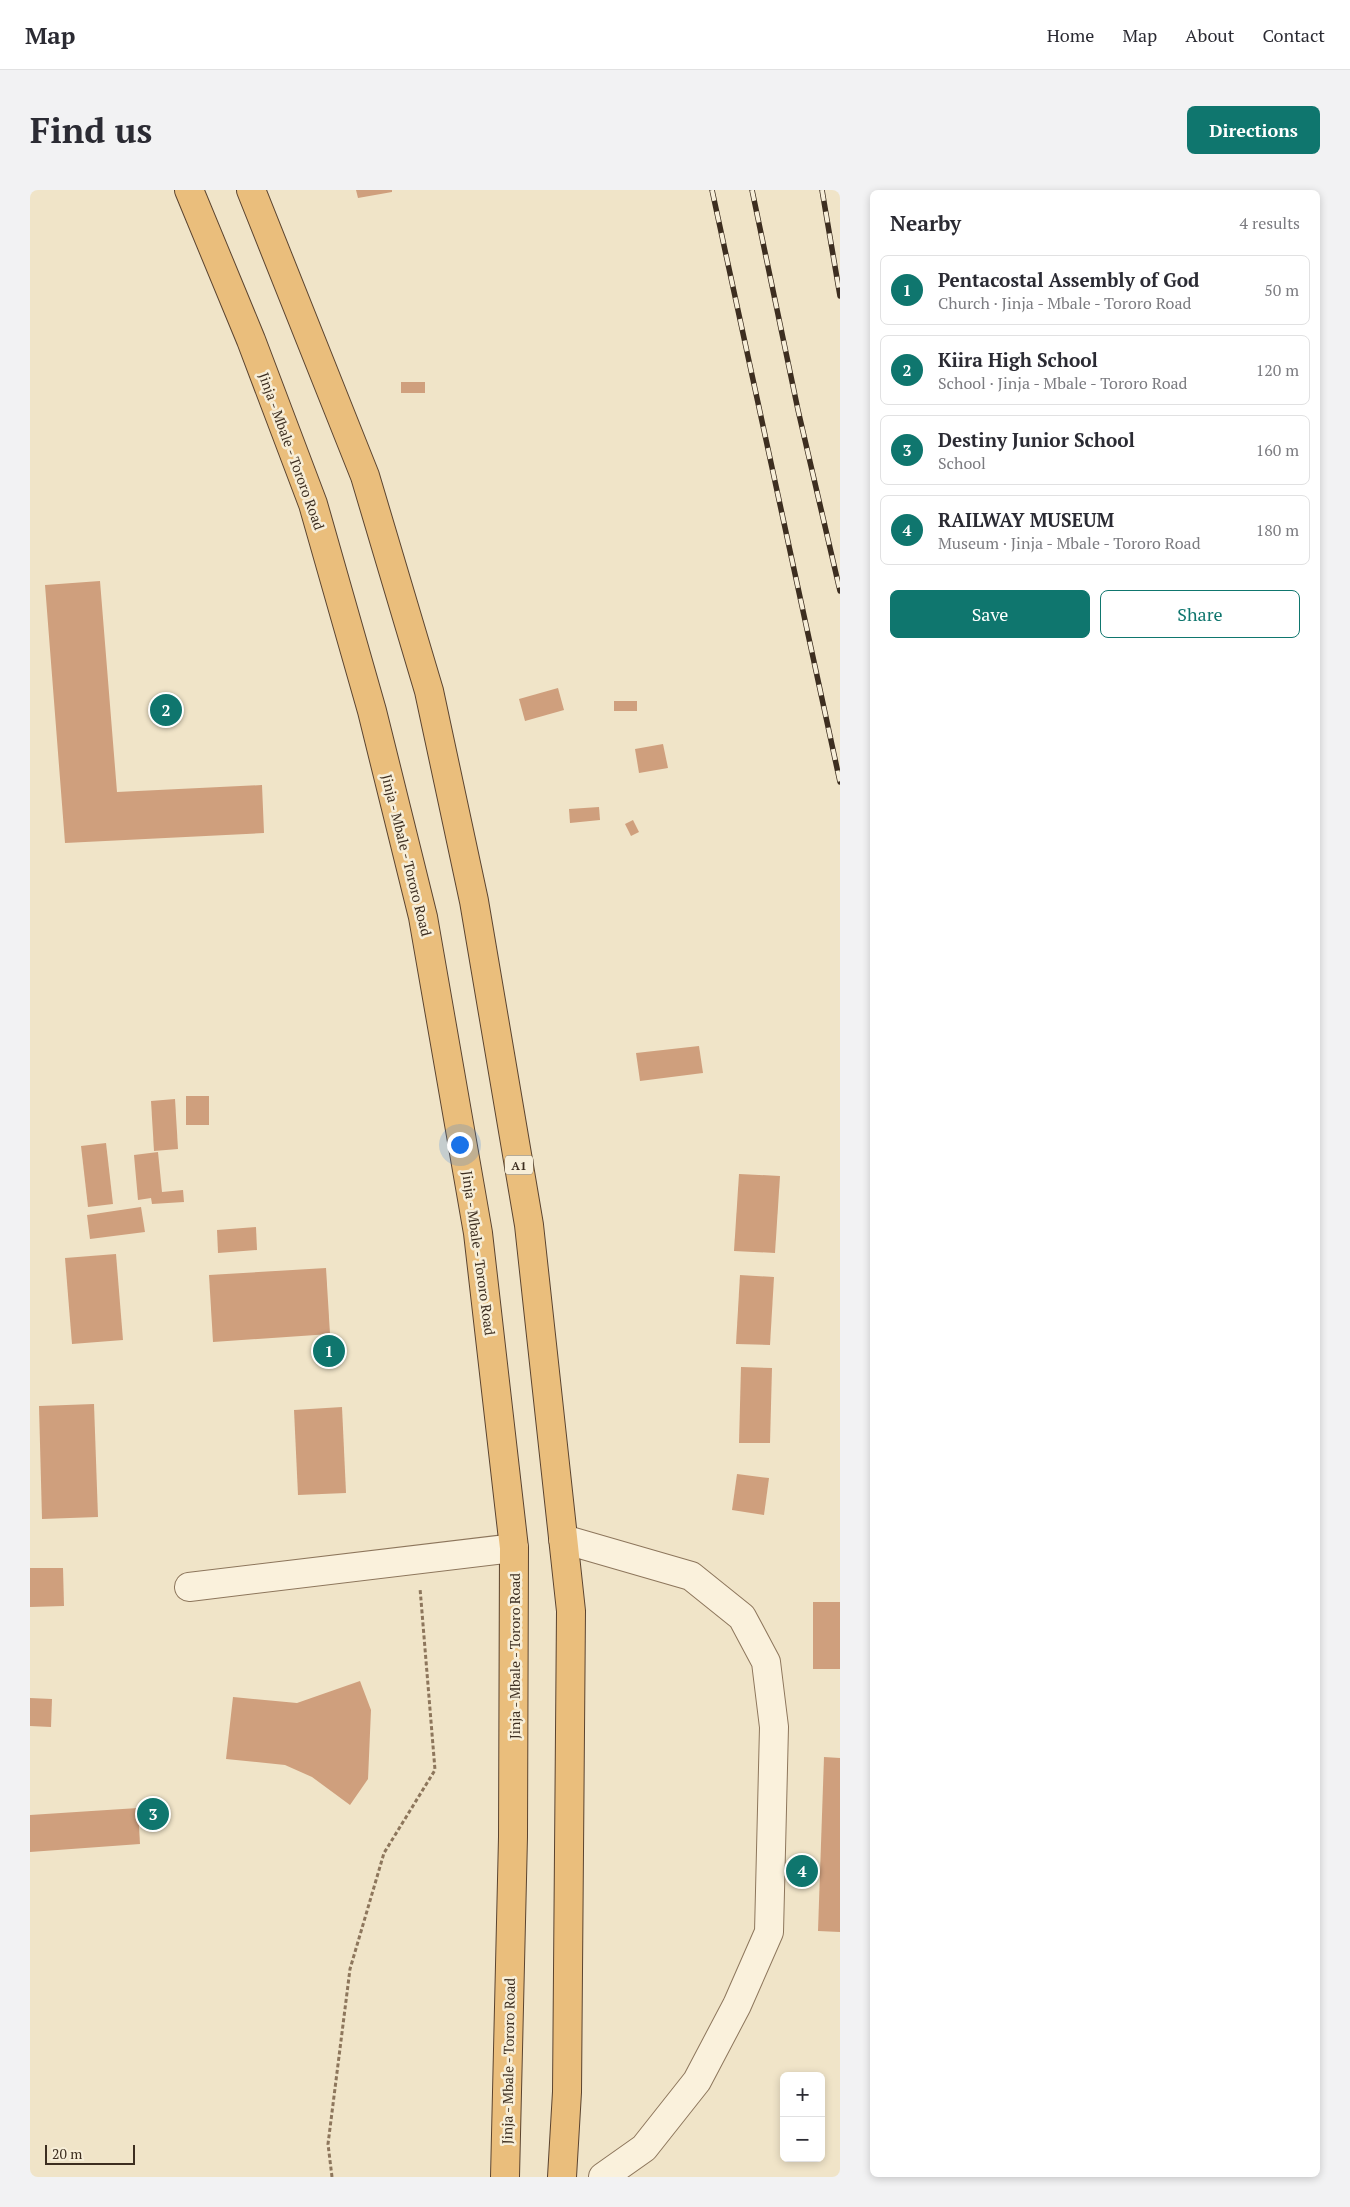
<!DOCTYPE html>
<meta charset="utf-8">
<style>
:root{--surface:#fff;--page:#f2f2f3;--text:#2b2b33;--muted:#7c7c81;--line:#e1e1e2;--accent:#0f766e}
body{margin:0;font-family:"PT Serif",serif;background:var(--page);color:var(--text)}
.controls{position:absolute;right:15px;bottom:15px;display:grid;overflow:hidden;border-radius:8px;box-shadow:0 2px 8px #0003}
.controls button{width:45px;height:45px;display:grid;place-items:center;padding:0;border:0;border-bottom:1px solid var(--line);background:var(--surface);color:var(--text);font:25px sans-serif}
.scale{position:absolute;left:15px;bottom:12px;width:90px;box-sizing:border-box;padding-left:5px;border:2px solid #3d2e20;border-top:0;font-size:14px;line-height:18px;white-space:nowrap;color:#3d2e20;-webkit-text-stroke:4px #f7eed8;paint-order:stroke}
.you{position:absolute;left:429px;top:954px;width:18px;height:18px;margin:-12px;border:4px solid #fff;border-radius:50%;background:#1a73e8;box-shadow:0 0 0 8px #1a73e833}
.badge{display:grid;place-items:center;width:32px;height:32px;border-radius:50%;background:var(--accent);color:#fff;font-size:16px;font-weight:700}
.pin{position:absolute;translate:-50% -50%;border:2px solid #fff;box-shadow:0 1px 5px #0006}
.list{margin:0;padding:0;list-style:none}
h2{display:flex;justify-content:space-between;align-items:center;height:65px;margin:0;padding:0 20px;font-size:21px}
h2 small{font-size:16px;font-weight:400;color:var(--muted)}
.list li{display:grid;grid-template-columns:32px 1fr auto;gap:15px;align-items:center;box-sizing:border-box;height:70px;margin:0 10px 10px;padding:0 10px;border:1px solid var(--line);border-radius:8px}
.list b{display:block;font-size:19px;white-space:nowrap}
.list p{margin:0;font-size:16px;white-space:nowrap;color:var(--muted)}
.list em{font-size:16px;font-style:normal;color:var(--muted)}
.actions{display:flex;gap:10px;padding:15px 20px}
.actions a{flex:1;padding:11px 0;border:1px solid var(--accent);border-radius:8px;text-align:center;font-size:18px;color:var(--accent)}
.actions .main{background:var(--accent);color:#fff}
.map{position:relative;flex:none;width:810px;height:1987px;overflow:hidden;border-radius:8px}
header{display:flex;align-items:center;gap:30px;box-sizing:border-box;height:70px;padding:0 25px;background:var(--surface);border-bottom:1px solid var(--line)}
header strong{font-size:24px}
nav{display:flex;gap:28px;margin-inline-start:auto;font-size:18px}
.intro{display:flex;align-items:center;justify-content:space-between;box-sizing:border-box;height:120px;padding:0 30px}
h1{margin:0;font-size:35px}
.button{padding:12px 22px;border-radius:8px;background:var(--accent);color:#fff;font-size:18px;font-weight:700}
main{display:flex;gap:30px;padding:0 30px}
aside{flex:1;background:var(--surface);border-radius:8px;box-shadow:0 2px 8px #0003}
.map>svg:first-child{display:block}
.building{fill:#cf9f7d}
.lines{fill:none;stroke-linecap:round;stroke-linejoin:round}
.minor-casing{stroke:#8d765c;stroke-width:30}
.trunk-casing{stroke:#5b4430;stroke-width:30}
.path{stroke:#8d765c;stroke-width:3;stroke-dasharray:4 2.5;stroke-linecap:butt}
.minor{stroke:#faf1dc;stroke-width:28}
.trunk{stroke:#eabe7c;stroke-width:28}
.rail-casing{stroke:#3d2e20;stroke-width:5.5}
.rail{stroke:#f7eed8;stroke-width:4;stroke-dasharray:11;stroke-linecap:butt}
.labels{text-anchor:middle;dominant-baseline:central;stroke-width:5;stroke-linejoin:round;paint-order:stroke}
.shield{fill:#f7eed8;stroke:#756857;stroke-width:1}
.shield-label{font-size:12px;font-weight:bold;fill:#3d2e20}
.street-label{font-size:14px;fill:#3d2e20;stroke:#f7eed8}
</style>
<header>
<strong>Map</strong>
<nav><a>Home</a><a>Map</a><a>About</a><a>Contact</a></nav>
</header>
<div class="intro"><h1>Find us</h1><a class="button">Directions</a></div>
<main>
<div class="map">
<svg width="810" height="1987" viewBox="0 0 810 1987">
<rect width="100%" height="100%" fill="#f0e4c8"/>
<g class="building">
<polygon points="326,0 362,0 362,2 328,8"/>
<rect x="371" y="192" width="24" height="11"/>
<polygon points="70,391 87,602 232,595 234,643 35,653 15,395"/>
<polygon points="528,498 534,520 495,531 489,509"/>
<rect x="584" y="511" width="23" height="10"/>
<polygon points="633,554 638,578 609,583 605,559"/>
<polygon points="569,617 570,630 540,633 539,619"/>
<polygon points="603,630 609,642 601,646 595,634"/>
<polygon points="669,856 673,883 610,891 606,863"/>
<rect x="156" y="906" width="23" height="29"/>
<polygon points="145,909 148,959 124,961 121,911"/>
<polygon points="76,953 83,1014 58,1017 51,956"/>
<polygon points="128,962 132,1002 153,1000 154,1012 122,1014 121,1008 108,1010 104,965"/>
<polygon points="709,984 750,986 745,1063 704,1061"/>
<polygon points="111,1017 115,1042 60,1049 57,1025"/>
<polygon points="226,1037 227,1060 188,1063 187,1040"/>
<polygon points="86,1064 93,1150 42,1154 35,1068"/>
<polygon points="296,1078 300,1144 183,1152 179,1085"/>
<polygon points="710,1085 744,1087 740,1155 706,1154"/>
<polygon points="711,1177 742,1178 740,1253 709,1253"/>
<polygon points="64,1214 68,1327 12,1329 9,1216"/>
<polygon points="312,1217 316,1303 268,1305 264,1220"/>
<polygon points="707,1284 739,1288 734,1325 702,1320"/>
<polygon points="0,1378 33,1378 34,1416 0,1417"/>
<rect x="783" y="1412" width="27" height="67"/>
<polygon points="330,1491 341,1520 338,1589 320,1615 282,1587 255,1575 196,1569 203,1507 267,1513"/>
<polygon points="0,1508 22,1509 21,1537 0,1536"/>
<polygon points="794,1567 810,1568 810,1742 788,1741"/>
<polygon points="108,1618 110,1654 0,1662 0,1625"/>
</g>
<g class="lines">
<g class="minor-casing">
<g id="minor">
<polyline points="533,1349 661,1386 712,1427 736,1472 744,1537 739,1742 707,1815 667,1891 614,1958 573,1987"/>
<polyline points="159,1397 484,1358"/>
</g>
</g>
<g class="trunk-casing">
<g id="trunk">
<polyline points="159,0 221,150 283,314 342,521 393,727 448,1043 484,1358 483,1647 475,1987"/>
<polyline points="221,0 335,286 399,501 444,711 499,1035 541,1421 537,1902 532,1987"/>
</g>
</g>
<polyline class="path" points="302,1987 298,1954 320,1779 354,1663 405,1580 390,1398"/>
<use href="#minor" class="minor"/>
<use href="#trunk" class="trunk"/>
<g class="rail-casing">
<g id="rail">
<polyline points="682,0 810,592"/>
<polyline points="722,0 768,220 810,401"/>
<polyline points="792,0 810,106"/>
</g>
</g>
<use href="#rail" class="rail"/>
</g>
<g class="labels">
<rect class="shield" x="475" y="965.5" width="28" height="19" rx="4"/>
<g class="shield-label">
<text x="489" y="975">A1</text>
</g>
<g class="street-label">
<text transform="translate(262 261) rotate(70)">Jinja - Mbale - Tororo Road</text>
<text transform="translate(377 665) rotate(76)">Jinja - Mbale - Tororo Road</text>
<text transform="translate(449 1063) rotate(82)">Jinja - Mbale - Tororo Road</text>
<text transform="translate(484 1466) rotate(-90)">Jinja - Mbale - Tororo Road</text>
<text transform="translate(478 1871) rotate(-89)">Jinja - Mbale - Tororo Road</text>
</g>
</g>
</svg>
<div class="controls">
<button>+</button>
<button>−</button>
</div>
<div class="scale">20 m</div>
<div class="you"></div>
<div class="pin badge" style="left:299px;top:1161px">1</div>
<div class="pin badge" style="left:136px;top:520px">2</div>
<div class="pin badge" style="left:123px;top:1624px">3</div>
<div class="pin badge" style="left:772px;top:1681px">4</div>
</div>
<aside>
<h2>Nearby<small>4 results</small></h2>
<ul class="list">
<li><span class="badge">1</span><div><b>Pentacostal Assembly of God</b><p>Church · Jinja - Mbale - Tororo Road</p></div><em>50 m</em></li>
<li><span class="badge">2</span><div><b>Kiira High School</b><p>School · Jinja - Mbale - Tororo Road</p></div><em>120 m</em></li>
<li><span class="badge">3</span><div><b>Destiny Junior School</b><p>School</p></div><em>160 m</em></li>
<li><span class="badge">4</span><div><b>RAILWAY MUSEUM</b><p>Museum · Jinja - Mbale - Tororo Road</p></div><em>180 m</em></li>
</ul>
<div class="actions"><a class="main">Save</a><a>Share</a></div>
</aside>
</main>
